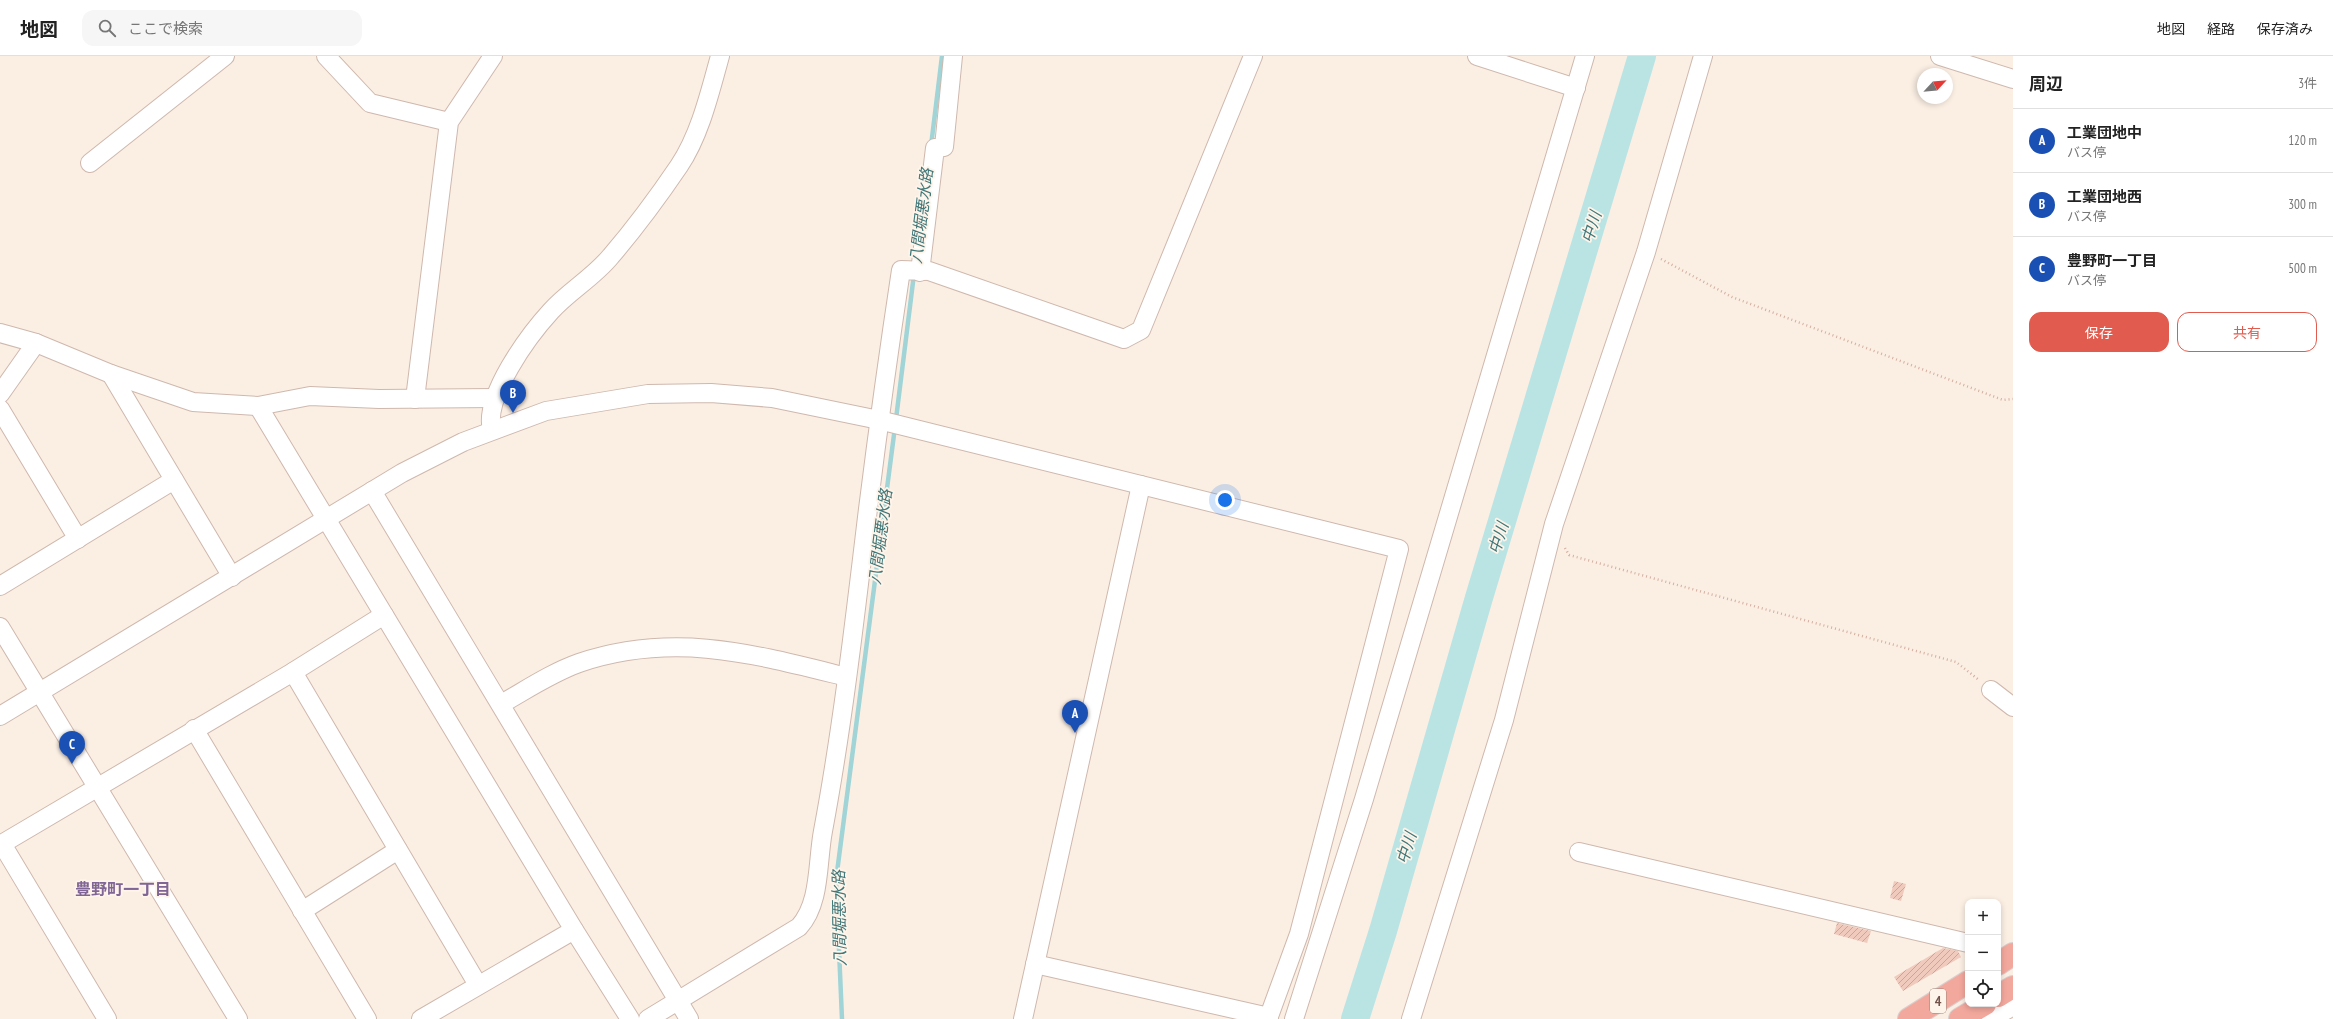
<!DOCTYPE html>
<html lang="ja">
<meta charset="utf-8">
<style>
:root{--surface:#fff;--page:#f6f6f6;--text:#222;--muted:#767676;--line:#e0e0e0;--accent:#e15b4e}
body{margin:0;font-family:"PT Sans Narrow","Noto Sans JP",sans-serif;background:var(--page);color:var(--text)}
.controls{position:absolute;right:12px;bottom:12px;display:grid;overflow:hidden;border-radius:8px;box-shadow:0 2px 6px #0003}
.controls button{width:36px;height:36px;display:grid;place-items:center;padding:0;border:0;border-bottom:1px solid var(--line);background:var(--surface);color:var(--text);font:20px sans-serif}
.compass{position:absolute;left:1917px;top:12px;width:36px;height:36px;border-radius:50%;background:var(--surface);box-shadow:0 2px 6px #0003;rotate:64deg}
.you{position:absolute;left:1225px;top:444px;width:14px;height:14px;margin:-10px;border:3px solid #fff;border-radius:50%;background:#1a73e8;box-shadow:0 0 0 6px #1a73e833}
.badge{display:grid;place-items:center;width:26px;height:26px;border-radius:50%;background:var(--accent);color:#fff;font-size:13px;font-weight:700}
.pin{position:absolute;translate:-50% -33px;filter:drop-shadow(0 1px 2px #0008)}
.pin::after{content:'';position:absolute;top:21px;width:14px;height:12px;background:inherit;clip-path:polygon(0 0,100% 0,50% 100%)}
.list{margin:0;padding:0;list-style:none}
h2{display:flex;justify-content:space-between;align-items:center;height:52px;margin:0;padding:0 16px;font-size:17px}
h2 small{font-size:13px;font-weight:400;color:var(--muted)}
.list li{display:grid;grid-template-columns:26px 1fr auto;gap:12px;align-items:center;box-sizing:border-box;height:64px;padding:0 16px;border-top:1px solid var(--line)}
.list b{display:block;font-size:15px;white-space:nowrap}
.list p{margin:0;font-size:13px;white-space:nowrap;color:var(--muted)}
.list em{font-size:13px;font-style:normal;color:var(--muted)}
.actions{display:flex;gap:8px;padding:12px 16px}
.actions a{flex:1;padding:9px 0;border:1px solid var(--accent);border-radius:12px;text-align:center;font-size:14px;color:var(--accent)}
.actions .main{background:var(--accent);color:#fff}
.icon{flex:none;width:22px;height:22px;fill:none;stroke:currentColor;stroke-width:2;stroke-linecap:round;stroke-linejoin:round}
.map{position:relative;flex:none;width:2013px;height:963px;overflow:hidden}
header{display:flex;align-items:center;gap:24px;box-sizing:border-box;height:56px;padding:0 20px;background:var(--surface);border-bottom:1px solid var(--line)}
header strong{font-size:19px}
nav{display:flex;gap:22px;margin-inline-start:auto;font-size:14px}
.search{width:280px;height:36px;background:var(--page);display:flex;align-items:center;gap:10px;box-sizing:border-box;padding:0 14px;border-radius:12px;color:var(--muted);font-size:15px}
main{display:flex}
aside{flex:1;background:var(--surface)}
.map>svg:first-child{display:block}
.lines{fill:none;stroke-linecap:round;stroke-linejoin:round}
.stream{stroke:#a0d4d6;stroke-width:4.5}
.river{stroke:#bae4e4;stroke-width:28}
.building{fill:url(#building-hatch)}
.minor-casing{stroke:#cfb8ae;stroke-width:20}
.highway-casing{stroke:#d8cfcd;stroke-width:24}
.path{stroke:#d5aea0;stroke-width:2.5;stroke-dasharray:1 3;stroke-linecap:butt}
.minor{stroke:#fff;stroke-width:18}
.highway{stroke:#f3a89d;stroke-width:22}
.labels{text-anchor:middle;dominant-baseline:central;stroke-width:3.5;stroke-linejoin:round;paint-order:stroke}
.shield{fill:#fef4ea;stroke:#9d847b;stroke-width:1}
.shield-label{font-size:14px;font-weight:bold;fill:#73544b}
.water-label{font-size:16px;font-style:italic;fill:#3f7678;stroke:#fef4ea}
.neighbourhood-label{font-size:16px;font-weight:bold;fill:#806696;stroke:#fef4ea}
</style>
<header>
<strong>地図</strong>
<div class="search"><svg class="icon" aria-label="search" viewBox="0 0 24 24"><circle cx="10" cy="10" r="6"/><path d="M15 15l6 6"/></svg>ここで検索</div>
<nav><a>地図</a><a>経路</a><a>保存済み</a></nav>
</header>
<main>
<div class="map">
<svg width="2013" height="963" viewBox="0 0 2013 963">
<defs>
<pattern id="building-hatch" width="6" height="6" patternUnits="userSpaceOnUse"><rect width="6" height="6" fill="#f0cabd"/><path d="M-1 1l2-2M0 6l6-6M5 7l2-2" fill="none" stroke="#c7a79c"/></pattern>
</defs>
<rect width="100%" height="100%" fill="#fbefe4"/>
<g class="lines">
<g class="stream">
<polyline points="931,90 942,0"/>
<polyline points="896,363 914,218"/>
<polyline points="842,963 836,824 895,371"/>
</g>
<polyline class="river" points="1355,963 1383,875 1478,545 1642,0"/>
</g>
<g class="building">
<polygon points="1894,825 1906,828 1901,845 1890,842"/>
<polygon points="1837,867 1871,875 1867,887 1834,878"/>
<polygon points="1943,892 1958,895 1961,901 1903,935 1894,921"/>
</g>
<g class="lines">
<g class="minor-casing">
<g id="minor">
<polyline points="326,0 370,47 449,66"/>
<polyline points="1477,0 1576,32"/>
<polyline points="1940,0 2013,23"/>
<polyline points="90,107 225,0"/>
<polyline points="920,216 935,92 944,91 953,0"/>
<polyline points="0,277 36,287 111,318 193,346 258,350 310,340 379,343 495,342"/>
<polyline points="111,318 232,521"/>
<polyline points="0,338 36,287"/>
<polyline points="415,343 449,66 493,0"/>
<polyline points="258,350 574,874 630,963"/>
<polyline points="0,353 78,483"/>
<path d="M492 374C483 341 529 279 551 255 569 235 594 221 611 200 635 172 658 141 679 110 700 79 710 36 720 0"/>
<polyline points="372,435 689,963"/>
<polyline points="0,530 174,424"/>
<polyline points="0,571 238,963"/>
<polyline points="293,616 478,929"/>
<polyline points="1991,634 2013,651"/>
<path d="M501 648C526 634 551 617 579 607 674 575 754 598 847 621"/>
<polyline points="0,660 402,417 463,386 546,355 648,338 711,337 772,342 879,364 1399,493 1299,878 1268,963"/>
<polyline points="194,673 367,963"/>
<polyline points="2,788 107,963"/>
<polyline points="0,789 293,616 384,559"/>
<polyline points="1579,796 1968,887"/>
<polyline points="302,855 398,794"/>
<polyline points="1035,908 1269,961"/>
<polyline points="421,963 574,874"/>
<path d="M648 963 799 871C821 847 817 806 823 775 843 668 855 561 868 453 878 373 889 293 901 214L929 215 1124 283 1141 274 1253 0"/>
<polyline points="1023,963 1141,429"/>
<polyline points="1294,963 1364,743 1585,0"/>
<polyline points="1411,963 1504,664 1554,468 1646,196 1703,0"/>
<polyline points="1991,963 2013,950"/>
</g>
</g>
<g class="highway-casing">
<g id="highway">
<polyline points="1998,908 2013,898"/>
<polyline points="1998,940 2013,931"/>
<polyline points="1909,963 1968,926"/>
<polyline points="1960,963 1985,948"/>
</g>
</g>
<g class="path">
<polyline points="1661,203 1732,241 2003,344 2013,343"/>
<polyline points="1565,492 1569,499 1956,606 1979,624"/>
</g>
<use href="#minor" class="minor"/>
<use href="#highway" class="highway"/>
</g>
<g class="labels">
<rect class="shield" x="1930" y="933" width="16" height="24" rx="3"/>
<g class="shield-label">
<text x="1938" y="945">4</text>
</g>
<g class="water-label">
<text transform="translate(921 160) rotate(-83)">八間堀悪水路</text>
<text transform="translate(1591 171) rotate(-73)">中川</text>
<text transform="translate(880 481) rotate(-83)">八間堀悪水路</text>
<text transform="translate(1498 482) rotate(-73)">中川</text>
<text transform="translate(1406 792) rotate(-73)">中川</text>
<text transform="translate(839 862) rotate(-91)">八間堀悪水路</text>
</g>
<g class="neighbourhood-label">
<text x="123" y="833">豊野町一丁目</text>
</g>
</g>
</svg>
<div class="controls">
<button>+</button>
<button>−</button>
<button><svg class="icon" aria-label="locate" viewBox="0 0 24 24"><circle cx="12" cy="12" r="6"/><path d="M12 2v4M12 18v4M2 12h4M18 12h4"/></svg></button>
</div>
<svg class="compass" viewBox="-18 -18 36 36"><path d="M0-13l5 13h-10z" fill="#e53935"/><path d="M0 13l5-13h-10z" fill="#767676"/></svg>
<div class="you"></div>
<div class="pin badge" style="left:1075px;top:677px;background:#1a4fb4">A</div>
<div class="pin badge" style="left:513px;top:357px;background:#1a4fb4">B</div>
<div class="pin badge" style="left:72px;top:708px;background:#1a4fb4">C</div>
</div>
<aside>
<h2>周辺<small>3件</small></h2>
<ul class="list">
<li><span class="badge" style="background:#1a4fb4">A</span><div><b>工業団地中</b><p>バス停</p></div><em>120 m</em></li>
<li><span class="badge" style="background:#1a4fb4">B</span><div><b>工業団地西</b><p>バス停</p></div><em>300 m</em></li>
<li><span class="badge" style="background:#1a4fb4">C</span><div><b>豊野町一丁目</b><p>バス停</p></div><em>500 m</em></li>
</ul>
<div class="actions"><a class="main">保存</a><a>共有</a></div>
</aside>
</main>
